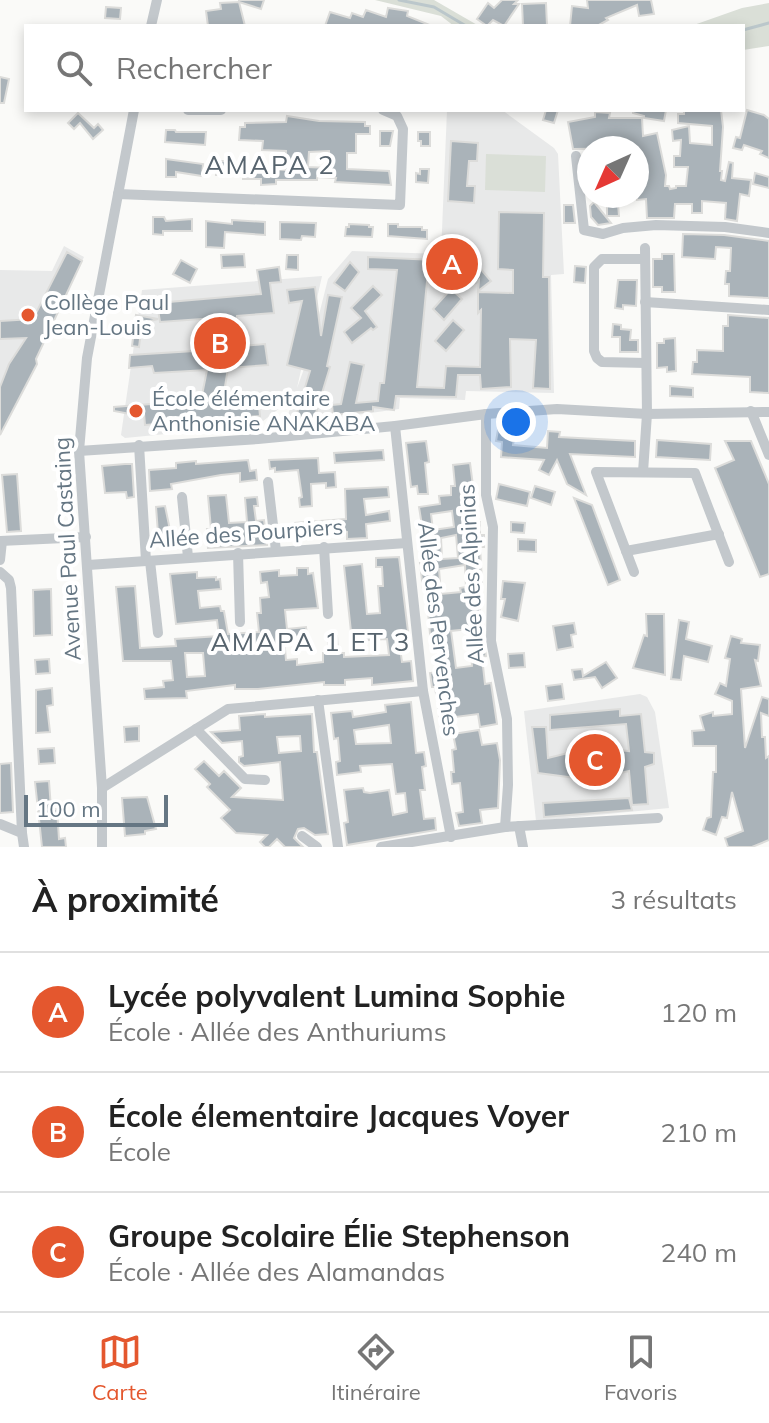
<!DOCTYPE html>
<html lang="fr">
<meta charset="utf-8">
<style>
:root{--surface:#fff;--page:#f2f2f2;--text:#222;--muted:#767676;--line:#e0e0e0;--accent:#e4572e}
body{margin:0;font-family:Mulish,sans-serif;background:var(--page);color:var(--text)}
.compass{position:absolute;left:577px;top:136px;width:72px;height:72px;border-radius:50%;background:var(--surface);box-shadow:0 4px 12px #0003;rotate:225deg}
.scale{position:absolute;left:24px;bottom:20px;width:144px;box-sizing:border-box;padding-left:8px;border:4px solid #657683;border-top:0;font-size:22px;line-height:28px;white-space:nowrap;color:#657683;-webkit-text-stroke:6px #fff;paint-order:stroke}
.you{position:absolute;left:516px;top:422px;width:28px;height:28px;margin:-20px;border:6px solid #fff;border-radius:50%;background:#1a73e8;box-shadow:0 0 0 12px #1a73e833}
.badge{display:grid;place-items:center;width:52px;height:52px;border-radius:50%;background:var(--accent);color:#fff;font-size:26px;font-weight:700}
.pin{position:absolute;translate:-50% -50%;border:4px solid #fff;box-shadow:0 2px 8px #0006}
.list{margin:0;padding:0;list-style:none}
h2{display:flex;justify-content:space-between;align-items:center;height:104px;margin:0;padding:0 32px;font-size:34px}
h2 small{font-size:26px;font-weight:400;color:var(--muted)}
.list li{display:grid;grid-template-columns:52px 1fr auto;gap:24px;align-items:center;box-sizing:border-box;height:120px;padding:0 32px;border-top:2px solid var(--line)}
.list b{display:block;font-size:30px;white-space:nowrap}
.list p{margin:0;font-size:26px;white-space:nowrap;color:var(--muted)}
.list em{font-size:26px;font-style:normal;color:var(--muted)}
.icon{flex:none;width:44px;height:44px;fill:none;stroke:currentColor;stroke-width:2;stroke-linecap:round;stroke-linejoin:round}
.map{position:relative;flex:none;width:769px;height:847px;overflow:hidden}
.search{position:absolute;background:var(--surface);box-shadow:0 4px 12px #0003;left:24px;right:24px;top:24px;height:88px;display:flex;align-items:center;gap:20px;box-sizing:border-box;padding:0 28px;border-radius:0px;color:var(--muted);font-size:30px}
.sheet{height:464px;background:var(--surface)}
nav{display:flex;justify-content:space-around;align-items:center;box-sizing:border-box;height:112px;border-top:2px solid var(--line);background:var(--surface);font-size:22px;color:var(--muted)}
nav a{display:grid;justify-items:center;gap:4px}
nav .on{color:var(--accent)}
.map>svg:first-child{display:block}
.built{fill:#e8e9e9}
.green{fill:#dadfd7}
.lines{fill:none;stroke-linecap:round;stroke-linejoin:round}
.stream{stroke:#bbc7cb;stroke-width:3}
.building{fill:#aab3b9;stroke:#dcdcda;stroke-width:2;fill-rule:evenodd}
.minor{stroke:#c3c8cc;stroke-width:10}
.poi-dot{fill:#e4572e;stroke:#fff;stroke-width:3}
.labels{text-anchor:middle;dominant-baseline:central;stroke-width:8;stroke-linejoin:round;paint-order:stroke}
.poi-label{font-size:22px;fill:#657683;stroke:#fff;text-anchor:start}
.street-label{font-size:22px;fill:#657683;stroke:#fff}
.quarter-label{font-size:26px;letter-spacing:2px;fill:#57646e;stroke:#fff}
</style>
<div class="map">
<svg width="769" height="847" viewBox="0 0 769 847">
<rect width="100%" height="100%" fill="#fafaf8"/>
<g class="built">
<polygon points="447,110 502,110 554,148 558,154 564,274 551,275 554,393 466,391 465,400 400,398 399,409 349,416 339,423 293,430 294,424 285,424 294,397 258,425 125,438 121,435 142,290 322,276 297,388 308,358 328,279 352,251 441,254"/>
<polygon points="64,246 84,257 0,434 0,270 52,271"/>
<polygon points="640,694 647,697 655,712 669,808 536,821 524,711"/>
</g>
<g class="green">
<polygon points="375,0 434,0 479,26 454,26 441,16"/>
<polygon points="769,3 769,46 743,50 743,26 691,26 742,8"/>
<polygon points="486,154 546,156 545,192 485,190"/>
</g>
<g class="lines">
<g class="stream">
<polyline points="399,0 434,7 466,26"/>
<polyline points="743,30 769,23"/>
</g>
</g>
<g class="building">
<polygon points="239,0 264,0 261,9 239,2"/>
<polygon points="502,0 518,0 514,4 519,4 504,26 493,20 487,26 477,19 488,3 494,8"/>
<polygon points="587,0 651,0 654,14 639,16 637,5 606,18 608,20 597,26 570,26 572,6 588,8"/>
<polygon points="239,2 245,26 208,26 206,11 221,9 220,3"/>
<polygon points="546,3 547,26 523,26 522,4"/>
<polygon points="106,7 121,8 120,19 105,18"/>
<polygon points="388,8 408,11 407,16 432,26 325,26 330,12 350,18 352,13 363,17 366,10 386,17"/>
<polygon points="0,77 9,79 4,103 0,103"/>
<polygon points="546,110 558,110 554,123 543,120"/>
<polygon points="633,110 666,110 664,121 644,118 644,116 633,113"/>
<polygon points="684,110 721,110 723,127 720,171 722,171 721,180 725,181 729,162 733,163 732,178 751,180 749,196 740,194 737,221 725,219 726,203 702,201 702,213 692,213 692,204 675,204 674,218 647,218 646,199 637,200 637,148 573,149 568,122 595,117 595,112 610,113 609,118 642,118 643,136 657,133 666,175 665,186 669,186 670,189 676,188 676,186 686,186 688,167 674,167 674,156 680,156 681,140 673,141 672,130 689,126 690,143 712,145 712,126 678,123 678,114 684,114"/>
<polygon points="747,110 764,115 769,119 769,158 760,154 762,151 744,145 742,150 733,148 736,137 740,138"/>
<polygon points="78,113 94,128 98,124 103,130 93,139 80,123 74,129 68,123"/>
<path d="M287 116 319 121 365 122V126H370V134H356V153H347V169L389 171 391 185 335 182 336 178 317 177V180H276V184L261 185V179H243V175H216L217 161H226V166L285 170 286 151 262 150 263 141 239 140 240 127H245V123L286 122ZM329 151 330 168 308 167 309 152Z"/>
<polygon points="166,130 175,130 176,132 206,132 205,145 165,142"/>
<polygon points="380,131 393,131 390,146 380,146"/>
<polygon points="418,132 430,132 430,146 421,146 421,141 418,141"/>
<polygon points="451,141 478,143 477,161 469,161 467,186 475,186 474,203 448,201"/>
<polygon points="166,159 203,164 202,176 176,172 176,177 166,177"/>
<polygon points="420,169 429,169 428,183 416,182 416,173 420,174"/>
<polygon points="755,173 769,177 769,188 753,184"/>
<polygon points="594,202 611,223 598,225 591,217 590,206"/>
<polygon points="607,204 618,204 619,216 607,216"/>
<polygon points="564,205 573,205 575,223 564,223"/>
<polygon points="499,212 544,213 543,277 549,277 550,389 533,388 536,340 510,339 511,387 481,389 480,375 458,375 456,397 396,396 394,410 373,407 373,411 333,415 332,405 341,404 350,362 364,365 356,403 378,401 380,383 384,383 397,270 368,269 368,257 458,261 458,273 428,271 417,387 444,388 446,366 480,367 481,310 478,313 478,292 513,293 513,270 498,269"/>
<polygon points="153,217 164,217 166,221 192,219 192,231 163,231 163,235 153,234"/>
<polygon points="232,220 265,222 265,235 225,232 224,248 206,247 206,221 232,224"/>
<polygon points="280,222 316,223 315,237 302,236 301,240 280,239"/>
<polygon points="349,224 369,225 369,227 373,227 372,237 345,236 346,227 349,227"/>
<polygon points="388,224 398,224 398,227 422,227 422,230 427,230 427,239 388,236"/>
<polygon points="683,234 724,235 769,241 769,298 729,296 729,284 725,284 726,271 730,271 731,248 716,247 715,259 682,257"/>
<polygon points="67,252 82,261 36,359 37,364 0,435 0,387 9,364 26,338 0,339 0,321 33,319"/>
<polygon points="244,254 245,267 222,268 221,255"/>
<polygon points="662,254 674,254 675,292 662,292 662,287 653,287 653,259 662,259"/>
<polygon points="287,255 298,255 298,270 286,269"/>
<polygon points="181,260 197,269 190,283 173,274"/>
<polygon points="473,260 491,281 478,291 479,280 476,283 463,268"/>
<polygon points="350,262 359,272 345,291 334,283"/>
<polygon points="575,266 586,267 585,283 574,282"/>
<polygon points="279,267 281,282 270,283 274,313 237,316 232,347 265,344 268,365 228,368 223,399 258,396 260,416 145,425 144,413 130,414 114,411 114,407 201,400 207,370 154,373 152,366 129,368 130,355 210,350 215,318 160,322 157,303 261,294 257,270"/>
<polygon points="618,280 637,280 636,306 623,305 623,309 615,308"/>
<polygon points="373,286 382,295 365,311 377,327 373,330 371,328 352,343 344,332 361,318 351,308"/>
<polygon points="315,287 321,336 328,295 342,297 327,366 330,367 312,426 295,420 310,371 287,365 302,301 289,303 287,290"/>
<polygon points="451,289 462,299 444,320 433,309"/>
<polygon points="136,315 158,319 142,323 139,347 132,346"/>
<polygon points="728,315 769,318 769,393 750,392 750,377 692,374 693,362 697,362 697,350 723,351 723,326 728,326"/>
<polygon points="453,320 464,330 446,351 435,341"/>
<polygon points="613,324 621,325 621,329 631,330 630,340 638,340 638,352 620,352 620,337 612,337"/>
<polygon points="675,338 676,371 667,372 667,367 657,368 657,343 664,343 664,339"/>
<polygon points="670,386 693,388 693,397 670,396"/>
<polygon points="498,430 515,433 513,445 547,448 548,431 560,432 559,437 635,441 635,457 570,454 586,495 567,484 557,460 549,475 539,470 544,460 501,457 502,442 496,441"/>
<polygon points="657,440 711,444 710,460 656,457"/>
<polygon points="426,441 429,462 425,463 428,494 418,494 417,486 411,487 406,443"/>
<polygon points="725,441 751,441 769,484 769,574 760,577 715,468 734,460"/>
<polygon points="383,450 384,460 335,463 334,453"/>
<polygon points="318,458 319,473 335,472 336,487 326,488 326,483 311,484 312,506 300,507 299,498 302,497 298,470 275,472 275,468 270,469 269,460"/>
<polygon points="248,460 250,471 256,470 257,480 240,482 240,473 221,475 171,484 172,489 150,491 149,470 176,468 176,463 196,461 196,464"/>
<path d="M470 463 473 486H475V522H480V535H484V547H480L482 582H476L486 656 482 657 485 684 491 683 497 724 480 727 478 714 440 719 435 687H432L430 673 443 671 440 644 431 645 426 589H423L420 563H428L419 507 440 504 439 496 451 495V486H455L453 465ZM452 511 454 527 433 530 431 514ZM456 535 458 558 442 559 441 538ZM465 565 466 587 460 588 461 592 441 594 439 569ZM469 629 472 666 456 668 451 631Z"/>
<polygon points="125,464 132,464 134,497 127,498 126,492 105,493 102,466"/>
<polygon points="17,474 21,531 7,532 2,475"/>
<polygon points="499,484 530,492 527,506 496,499"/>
<polygon points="535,486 555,492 551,505 531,498"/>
<polygon points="388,487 389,497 364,499 366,515 389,511 390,521 366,524 367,538 347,539 347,532 338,533 337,529 322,531 323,537 296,539 295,523 346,519 345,489"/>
<polygon points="226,495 229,523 247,522 245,498 257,497 258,506 254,506 256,521 264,520 267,545 208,548 207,529 211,529 208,496"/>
<polygon points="574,498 592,505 620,580 608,585"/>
<polygon points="165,506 170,530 175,534 176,545 159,546 156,507"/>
<polygon points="511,522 525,523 524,533 511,532"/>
<polygon points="518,539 536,540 536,552 518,551"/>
<path d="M399 557 409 640 399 641 402 662 411 661 413 681 372 685V678L345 680V685H324V682L258 689H235V685L186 691 187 698 145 699 144 689 164 687 163 681 173 680 171 661H123L116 587 135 586 140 648 176 646 175 639 219 636 217 620 176 624 170 574 197 572V578L216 577V580L220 579 221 589 198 591 200 608 220 606 221 611H224L228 634 259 632 257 613H261L260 598 269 597 267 582 261 583 260 572 279 570V576L297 575V568H308V574L313 573 318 608 285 610 287 629 306 627 307 636 284 638 286 660 297 659V665L323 662V653H329L328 636H337L338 653H344V657L389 655 387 639 352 641 344 566 362 564 367 614 380 613 378 586H383L382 567H376V558ZM185 653H203L205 676 187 677Z"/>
<polygon points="503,581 525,583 518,621 501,617 505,599 501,599"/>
<polygon points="51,589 52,635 34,636 33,590"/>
<polygon points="646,614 664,614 665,675 633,668 644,635 647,636"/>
<polygon points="679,620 689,622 686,639 712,646 708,662 684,656 681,680 671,679"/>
<polygon points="574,623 576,634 571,635 573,647 557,650 553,626"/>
<polygon points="731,636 742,639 741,643 760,645 758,661 755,660 761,686 741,689 745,748 762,697 769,699 769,716 761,713 762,737 765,737 766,758 769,756 769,840 752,847 728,847 725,838 743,831 732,792 727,818 722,817 716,835 703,830 707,818 711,817 713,772 716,772 716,746 693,746 692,731 704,730 700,716 713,712 713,716 732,714 732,701 715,694 720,683 726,686 730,659 725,658"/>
<polygon points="524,653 525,667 509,668 508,654"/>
<polygon points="49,659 50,673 36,674 35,660"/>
<polygon points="606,662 617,678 602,688 595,677 574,680 572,670 582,669 583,676"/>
<polygon points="562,684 564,699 548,701 546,686"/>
<polygon points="52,688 53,705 47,706 50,732 36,733 36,690"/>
<path d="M411 702 416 753 424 752 426 766 422 767 425 790H420L424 819 435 818 436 830 347 845 344 823 348 822 344 790 363 788 364 792 370 793 389 790 393 815 407 812 405 793 396 794 392 764 360 766 361 772 337 775 336 762 340 761 338 738 334 739 331 713 352 711 353 717 386 712 385 705ZM389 725 391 743 356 744 354 730Z"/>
<polygon points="620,709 620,716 641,714 645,752 654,753 654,764 645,767 648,804 632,805 629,771 591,780 538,773 532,727 546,727 548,758 592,747 629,751 626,724 550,730 550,715"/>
<path d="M265 714V717L312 714 314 752H317L328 834 315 835 304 828 298 829 294 838 303 847H285L277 839 269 847H265L260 842 267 835 236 833 221 818 230 810 207 787 210 784 195 769 204 761 219 776 224 771 241 788 232 797 283 800 280 762 244 766 239 762V757L243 756 242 741 222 743 211 732 240 730 239 716ZM300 736 301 751 279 753 277 737Z"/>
<polygon points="139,726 139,741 125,742 124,727"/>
<polygon points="479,730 482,745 497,743 500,760 498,808 480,810 482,823 459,826 456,813 463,812 460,783 452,784 451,772 454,772 452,750 456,749 453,734"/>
<polygon points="54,748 55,763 39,764 38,749"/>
<polygon points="11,763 13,812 0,813 0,764"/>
<polygon points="49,781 51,809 57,809 59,839 65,838 66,847 42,847 35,782"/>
<polygon points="147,797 156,829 145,831 145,834 125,836 122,798"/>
<polygon points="629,798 632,810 544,817 543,803"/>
</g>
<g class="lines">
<g class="minor">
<polyline points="151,26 157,0"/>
<polyline points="188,110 221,110"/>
<polyline points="576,156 584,230 603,234 623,228 656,225 725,227 769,233"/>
<polyline points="118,194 400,205 403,129 397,116 383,110"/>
<polyline points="645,259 602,259 594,267 594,351 597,358 602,362 646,363"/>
<polyline points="645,302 769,310"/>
<polyline points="751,411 769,455"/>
<polyline points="486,414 486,495 493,527 491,641 507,719 508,785 505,827"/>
<polyline points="395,426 423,691 451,837"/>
<polyline points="139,445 146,561"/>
<polyline points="79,451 258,439 395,426 486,414 557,409 647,414 769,412"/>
<polyline points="643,472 647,414 645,248"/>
<polyline points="268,482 276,551"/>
<polyline points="182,497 188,557"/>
<polyline points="0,541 86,537"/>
<polyline points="324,547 328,614"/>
<polyline points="626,551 719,534"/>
<polyline points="238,553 240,622"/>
<polyline points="0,560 2,541"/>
<polyline points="150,561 158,633"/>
<polyline points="88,565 407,543"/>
<polyline points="0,572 9,580 11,588 22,833"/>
<polyline points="634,572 596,472 695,473 729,562"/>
<polyline points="318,700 338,847"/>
<polyline points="196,729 245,779 265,780"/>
<polyline points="102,788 228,709 423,691"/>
<polyline points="0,824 22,833 24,847"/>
<polyline points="519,826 523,847"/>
<polyline points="302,836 317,847"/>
<polyline points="102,847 102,788 79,451 87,358 134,110"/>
<polyline points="381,847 505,827 658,818"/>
</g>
</g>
<g class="poi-dot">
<circle cx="28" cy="315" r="8"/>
<circle cx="136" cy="411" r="8"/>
</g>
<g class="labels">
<g class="poi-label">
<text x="44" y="302">Collège Paul<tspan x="44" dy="25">Jean-Louis</tspan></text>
<text x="152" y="398">École élémentaire<tspan x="152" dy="25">Anthonisie ANAKABA</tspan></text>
</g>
<g class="street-label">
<text transform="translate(246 533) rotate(-4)">Allée des Pourpiers</text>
<text transform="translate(67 549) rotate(-93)">Avenue Paul Castaing</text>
<text transform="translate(471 574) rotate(-93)">Allée des Alpinias</text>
<text transform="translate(439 629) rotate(83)">Allée des Pervenches</text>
</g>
<g class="quarter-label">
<text x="270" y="164">AMAPA 2</text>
<text x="311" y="641">AMAPA 1 ET 3</text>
</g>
</g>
</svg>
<svg class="compass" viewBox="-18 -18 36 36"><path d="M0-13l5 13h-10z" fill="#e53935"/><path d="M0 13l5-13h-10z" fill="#767676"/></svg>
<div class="scale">100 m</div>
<div class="you"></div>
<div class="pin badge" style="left:452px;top:264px">A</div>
<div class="pin badge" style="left:220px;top:343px">B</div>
<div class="pin badge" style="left:595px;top:760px">C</div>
<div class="search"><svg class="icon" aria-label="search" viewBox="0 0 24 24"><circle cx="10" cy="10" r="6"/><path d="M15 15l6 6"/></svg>Rechercher</div>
</div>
<section class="sheet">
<h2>À proximité<small>3 résultats</small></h2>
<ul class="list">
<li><span class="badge">A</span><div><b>Lycée polyvalent Lumina Sophie</b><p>École · Allée des Anthuriums</p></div><em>120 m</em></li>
<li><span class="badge">B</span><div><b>École élementaire Jacques Voyer</b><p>École</p></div><em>210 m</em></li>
<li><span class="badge">C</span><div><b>Groupe Scolaire Élie Stephenson</b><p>École · Allée des Alamandas</p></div><em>240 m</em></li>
</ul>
</section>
<nav>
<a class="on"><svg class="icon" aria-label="map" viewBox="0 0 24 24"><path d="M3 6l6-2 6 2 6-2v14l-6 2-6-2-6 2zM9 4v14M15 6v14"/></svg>Carte</a>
<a><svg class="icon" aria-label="directions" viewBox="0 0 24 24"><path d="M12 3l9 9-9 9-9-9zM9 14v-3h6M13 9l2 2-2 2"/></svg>Itinéraire</a>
<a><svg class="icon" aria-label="saved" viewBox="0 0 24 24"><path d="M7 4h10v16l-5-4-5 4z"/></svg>Favoris</a>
</nav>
